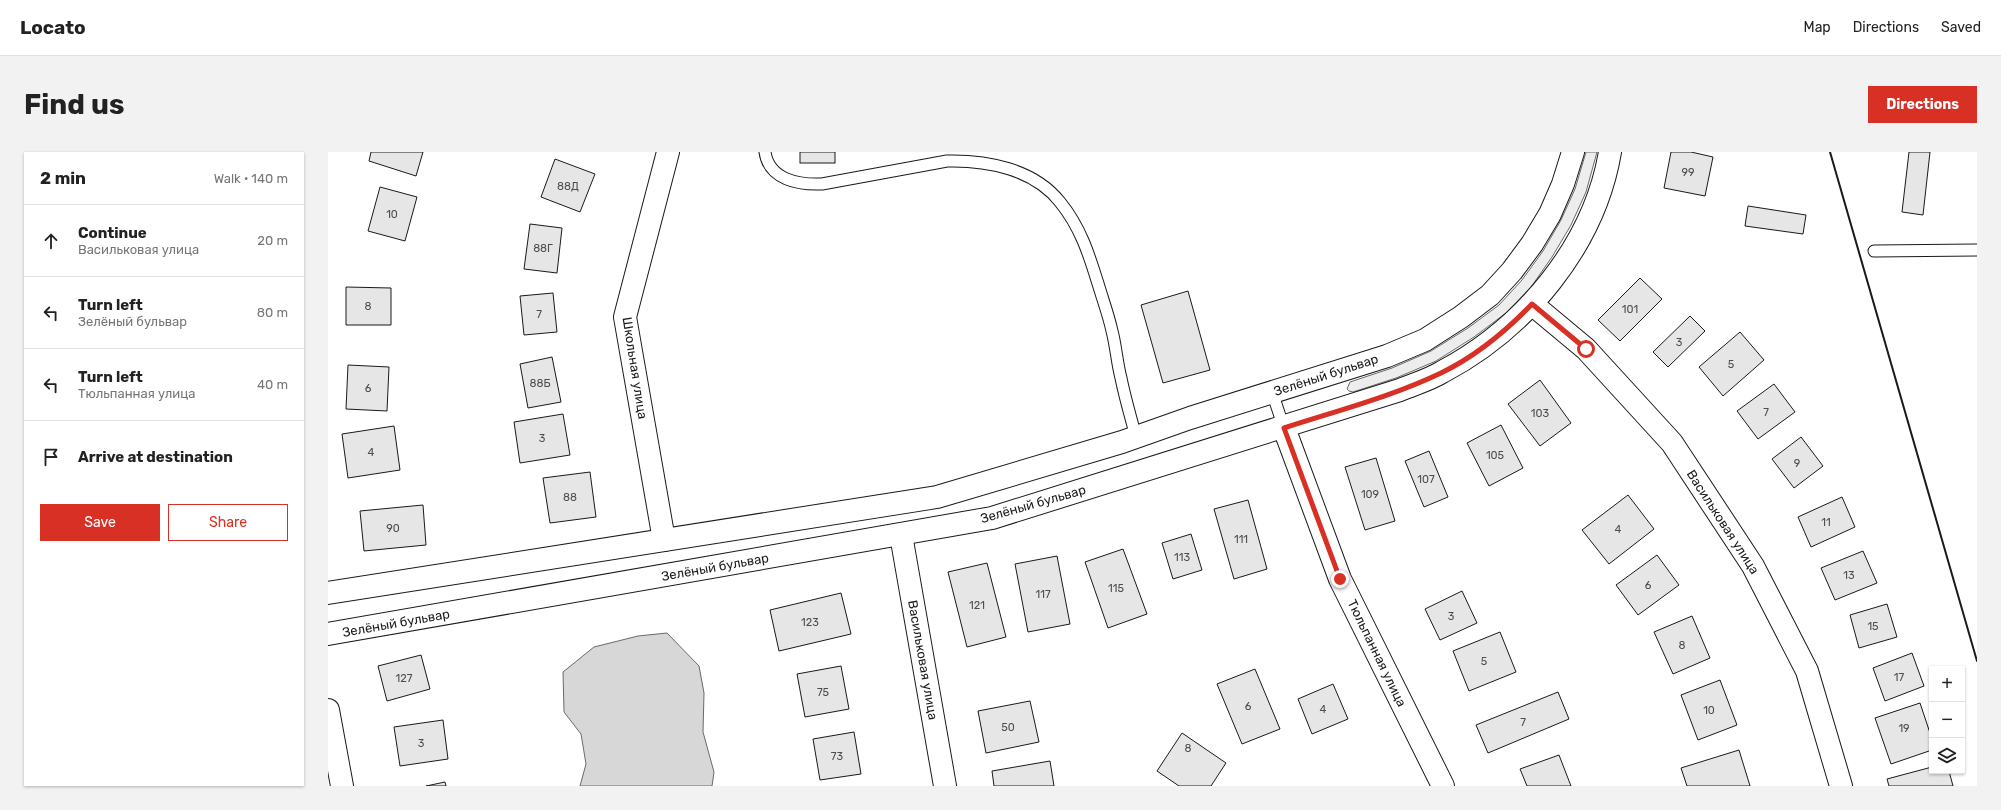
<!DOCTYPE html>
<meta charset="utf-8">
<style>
:root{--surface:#fff;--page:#f2f2f2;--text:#222;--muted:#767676;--line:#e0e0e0;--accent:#d93025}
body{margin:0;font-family:Rubik,sans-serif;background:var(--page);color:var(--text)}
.controls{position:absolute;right:12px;bottom:12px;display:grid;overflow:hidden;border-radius:0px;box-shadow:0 1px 3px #0004}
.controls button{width:36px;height:36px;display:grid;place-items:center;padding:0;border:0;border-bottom:1px solid var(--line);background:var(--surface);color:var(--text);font:20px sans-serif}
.stop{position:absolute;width:12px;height:12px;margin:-9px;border:3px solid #d93025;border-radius:50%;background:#fff}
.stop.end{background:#d93025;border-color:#fff;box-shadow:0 1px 4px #0008}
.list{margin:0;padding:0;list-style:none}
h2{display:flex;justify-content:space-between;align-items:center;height:52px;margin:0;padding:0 16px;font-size:17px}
h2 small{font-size:13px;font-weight:400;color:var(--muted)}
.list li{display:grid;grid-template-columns:26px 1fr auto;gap:12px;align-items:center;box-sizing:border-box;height:72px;padding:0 16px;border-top:1px solid var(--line)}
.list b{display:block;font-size:15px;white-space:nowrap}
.list p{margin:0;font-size:13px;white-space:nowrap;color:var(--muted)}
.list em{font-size:13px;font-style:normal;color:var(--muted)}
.actions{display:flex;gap:8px;padding:12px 16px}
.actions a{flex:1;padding:9px 0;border:1px solid var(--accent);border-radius:0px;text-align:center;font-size:14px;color:var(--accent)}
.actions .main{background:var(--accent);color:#fff}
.icon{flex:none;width:22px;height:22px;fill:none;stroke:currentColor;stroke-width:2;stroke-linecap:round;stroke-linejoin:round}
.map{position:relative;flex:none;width:1649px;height:634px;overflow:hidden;border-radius:0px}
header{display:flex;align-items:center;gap:24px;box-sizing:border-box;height:56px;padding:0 20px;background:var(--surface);border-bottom:1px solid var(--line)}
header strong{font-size:19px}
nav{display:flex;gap:22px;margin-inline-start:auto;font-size:14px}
.intro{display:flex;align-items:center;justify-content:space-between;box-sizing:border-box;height:96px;padding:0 24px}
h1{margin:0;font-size:28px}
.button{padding:10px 18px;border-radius:0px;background:var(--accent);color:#fff;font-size:14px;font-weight:700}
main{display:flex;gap:24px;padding:0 24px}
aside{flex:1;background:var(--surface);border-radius:0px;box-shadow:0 1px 3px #0004}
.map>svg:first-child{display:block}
.built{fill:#ededed;stroke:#6a6a6a}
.water{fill:#d7d7d7;stroke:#6a6a6a}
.building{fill:#e6e6e6;stroke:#1a1a1a}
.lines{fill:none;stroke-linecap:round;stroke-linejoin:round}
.lane-casing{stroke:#1a1a1a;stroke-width:13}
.street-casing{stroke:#1a1a1a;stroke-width:24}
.lane{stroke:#fff;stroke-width:11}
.street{stroke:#fff;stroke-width:22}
.wall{stroke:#1a1a1a;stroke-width:2}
.route{stroke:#d93025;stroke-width:5}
.labels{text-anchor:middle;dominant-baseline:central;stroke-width:3;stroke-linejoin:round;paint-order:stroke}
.number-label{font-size:11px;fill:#4d4d4d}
.street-label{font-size:13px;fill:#1a1a1a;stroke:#fff}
</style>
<header>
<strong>Locato</strong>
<nav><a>Map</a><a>Directions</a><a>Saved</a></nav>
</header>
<div class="intro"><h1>Find us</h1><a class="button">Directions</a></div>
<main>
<aside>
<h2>2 min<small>Walk · 140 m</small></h2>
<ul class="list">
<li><svg class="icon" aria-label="ahead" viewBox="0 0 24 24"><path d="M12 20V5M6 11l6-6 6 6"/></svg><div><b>Continue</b><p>Васильковая улица</p></div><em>20 m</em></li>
<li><svg class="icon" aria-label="left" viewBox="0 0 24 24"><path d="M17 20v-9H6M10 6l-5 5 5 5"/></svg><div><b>Turn left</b><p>Зелёный бульвар</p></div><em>80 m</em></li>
<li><svg class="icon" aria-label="left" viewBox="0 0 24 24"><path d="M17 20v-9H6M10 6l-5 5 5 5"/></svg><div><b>Turn left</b><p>Тюльпанная улица</p></div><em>40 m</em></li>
<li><svg class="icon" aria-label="arrive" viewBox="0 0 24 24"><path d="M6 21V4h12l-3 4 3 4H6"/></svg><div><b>Arrive at destination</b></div></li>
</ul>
<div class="actions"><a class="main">Save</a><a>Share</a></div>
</aside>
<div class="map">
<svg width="1649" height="634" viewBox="0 0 1649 634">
<rect width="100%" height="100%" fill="#fff"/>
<polygon class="built" points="1258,0 1269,0 1258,40 1243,73 1224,105 1203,135 1178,161 1146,185 1108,209 1068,226 1025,240 1021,239 1019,237 1022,230 1064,216 1103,199 1140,176 1171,153 1194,128 1215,99 1233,68 1247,37"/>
<polygon class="water" points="339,481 371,514 376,541 375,580 386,620 384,634 252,634 258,612 253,582 236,560 235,520 266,495 310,484"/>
<g class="building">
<polygon points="43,0 95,0 88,24 41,9"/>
<rect x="472" y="0" width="35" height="11"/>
<polygon points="1343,0 1363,0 1385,5 1377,44 1336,36"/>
<polygon points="1581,0 1602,0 1595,63 1574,60"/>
<polygon points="227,7 267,22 252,60 213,45"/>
<polygon points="52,35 89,45 77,89 40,79"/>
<polygon points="1420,54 1478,63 1475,82 1417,74"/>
<polygon points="202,72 234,76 229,121 196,117"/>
<polygon points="1312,126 1334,147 1292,189 1270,168"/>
<polygon points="18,135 63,136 63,173 18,173"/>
<polygon points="860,139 882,218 835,231 813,153"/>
<polygon points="225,141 229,180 196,183 192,144"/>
<polygon points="1362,164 1377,179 1340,215 1325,200"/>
<polygon points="1412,180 1436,208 1395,244 1371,215"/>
<polygon points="224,205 233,250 200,256 192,212"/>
<polygon points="20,213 61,215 59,259 18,257"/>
<polygon points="1212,228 1243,271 1212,294 1180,252"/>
<polygon points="1446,232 1467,260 1430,287 1409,259"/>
<polygon points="235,262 242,303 192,311 186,270"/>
<polygon points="1173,273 1195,316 1161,334 1139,291"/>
<polygon points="66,274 72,318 20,326 14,282"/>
<polygon points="1473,285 1495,314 1466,336 1444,307"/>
<polygon points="1101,299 1120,345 1096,355 1077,309"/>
<polygon points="1048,306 1067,369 1037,378 1017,315"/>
<polygon points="262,320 268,365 222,371 215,326"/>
<polygon points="1300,343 1326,377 1281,412 1254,378"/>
<polygon points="1514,345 1527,375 1483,395 1470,365"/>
<polygon points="920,348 939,417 906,427 886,357"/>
<polygon points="95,353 98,393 36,399 32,359"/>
<polygon points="863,382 874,418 845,427 834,391"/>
<polygon points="795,397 819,462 780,476 757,410"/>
<polygon points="1535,399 1549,431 1507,448 1493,416"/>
<polygon points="1329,403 1351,433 1310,463 1288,433"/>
<polygon points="729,404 742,472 700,480 687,412"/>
<polygon points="659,411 678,485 639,495 620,420"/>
<polygon points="1134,439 1149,471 1112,488 1097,457"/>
<polygon points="513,441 523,482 451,499 442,458"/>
<polygon points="1559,452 1569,485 1531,496 1522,463"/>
<polygon points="1364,464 1382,506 1345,522 1326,480"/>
<polygon points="1172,480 1188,520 1141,539 1125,499"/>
<polygon points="1584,501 1596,534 1557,549 1545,516"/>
<polygon points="93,503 102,537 59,549 50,514"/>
<polygon points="513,514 521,557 477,565 469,522"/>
<polygon points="927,517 952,577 914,592 889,532"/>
<polygon points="1392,528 1409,573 1370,588 1353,543"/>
<polygon points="1005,532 1020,567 984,582 970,547"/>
<polygon points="1230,540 1241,567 1160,601 1148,573"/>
<polygon points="702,549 711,590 658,601 650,559"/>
<polygon points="1592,551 1604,587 1604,598 1563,612 1547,566"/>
<polygon points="115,568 120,607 72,614 66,575"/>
<polygon points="526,580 533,622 492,628 485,587"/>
<polygon points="854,581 898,611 883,634 851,634 829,619"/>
<polygon points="1411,598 1422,634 1359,634 1353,616"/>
<polygon points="1231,603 1243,634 1199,634 1192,617"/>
<polygon points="722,609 726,634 666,634 664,619"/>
<polygon points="1604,615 1604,619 1621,619 1625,634 1561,634 1559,627"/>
<polygon points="117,630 118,634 98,634"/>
</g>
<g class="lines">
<g class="lane-casing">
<g id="lane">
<path d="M437 0C441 28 471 33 494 32L619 9C659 8 706 17 732 50 754 77 762 106 772 138 776 151 781 165 784 179 788 194 789 211 793 226 797 246 803 266 808 285"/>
<polyline points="1546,99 1649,98"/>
<polyline points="944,240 956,276"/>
</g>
</g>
<g class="street-casing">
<g id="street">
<polyline points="1204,152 1258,197 1344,291 1425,414 1479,519 1513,634"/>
<polyline points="956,276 1012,427 1115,634"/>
<polyline points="573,383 617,634"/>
<polyline points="336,388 297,165 340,0"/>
<polyline points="0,441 609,345 794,290 862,266 1059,204 1097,188 1133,165 1162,143 1184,119 1204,92 1222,62 1235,32 1245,0"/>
<path d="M0 482 664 366 1072 238C1086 232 1101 228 1114 220 1197 176 1266 94 1282 0"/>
<polyline points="0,558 14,634"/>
</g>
</g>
<use href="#lane" class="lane"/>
<use href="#street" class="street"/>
<polyline class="wall" points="1502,0 1649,509"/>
</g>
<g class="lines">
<path class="route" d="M1012 427 956 276C1008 259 1063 245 1113 221 1146 205 1179 178 1204 152L1258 197"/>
</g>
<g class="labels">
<g class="number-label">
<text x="1360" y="20">99</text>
<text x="240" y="34">88Д</text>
<text x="64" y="62">10</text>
<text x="215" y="96">88Г</text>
<text x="40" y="154">8</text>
<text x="1302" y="157">101</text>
<text x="211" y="162">7</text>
<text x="1351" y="190">3</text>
<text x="1403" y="212">5</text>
<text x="212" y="231">88Б</text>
<text x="40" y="236">6</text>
<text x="1438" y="260">7</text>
<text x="1212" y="261">103</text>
<text x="214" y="286">3</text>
<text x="43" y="300">4</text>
<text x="1167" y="303">105</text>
<text x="1469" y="311">9</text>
<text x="1098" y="327">107</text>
<text x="1042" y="342">109</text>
<text x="242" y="345">88</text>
<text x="1498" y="370">11</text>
<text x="65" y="376">90</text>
<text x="1290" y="377">4</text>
<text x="913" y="387">111</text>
<text x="854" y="405">113</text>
<text x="1521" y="423">13</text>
<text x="1320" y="433">6</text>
<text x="788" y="436">115</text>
<text x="715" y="442">117</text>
<text x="649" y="453">121</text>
<text x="1123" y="464">3</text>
<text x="482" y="470">123</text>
<text x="1545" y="474">15</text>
<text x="1354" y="493">8</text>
<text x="1156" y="509">5</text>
<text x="1571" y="525">17</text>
<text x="76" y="526">127</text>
<text x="495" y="540">75</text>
<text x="920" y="554">6</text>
<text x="995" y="557">4</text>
<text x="1381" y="558">10</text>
<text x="1195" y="570">7</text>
<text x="680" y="575">50</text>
<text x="1576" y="576">19</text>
<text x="93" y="591">3</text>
<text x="860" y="596">8</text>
<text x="509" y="604">73</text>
</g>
<g class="street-label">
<text transform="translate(307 216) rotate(81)">Школьная улица</text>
<text transform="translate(998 223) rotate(-18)">Зелёный бульвар</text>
<text transform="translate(705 352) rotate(-16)">Зелёный бульвар</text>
<text transform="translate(1395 370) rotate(57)">Васильковая улица</text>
<text transform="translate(387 415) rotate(-10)">Зелёный бульвар</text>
<text transform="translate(68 471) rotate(-10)">Зелёный бульвар</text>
<text transform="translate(1049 501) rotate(64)">Тюльпанная улица</text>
<text transform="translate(595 508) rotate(80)">Васильковая улица</text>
</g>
</g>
</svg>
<div class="controls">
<button>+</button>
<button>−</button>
<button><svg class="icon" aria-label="layers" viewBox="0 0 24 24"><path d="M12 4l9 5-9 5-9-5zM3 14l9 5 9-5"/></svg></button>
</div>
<div class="stop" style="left:1258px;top:197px"></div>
<div class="stop end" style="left:1012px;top:427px"></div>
</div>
</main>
